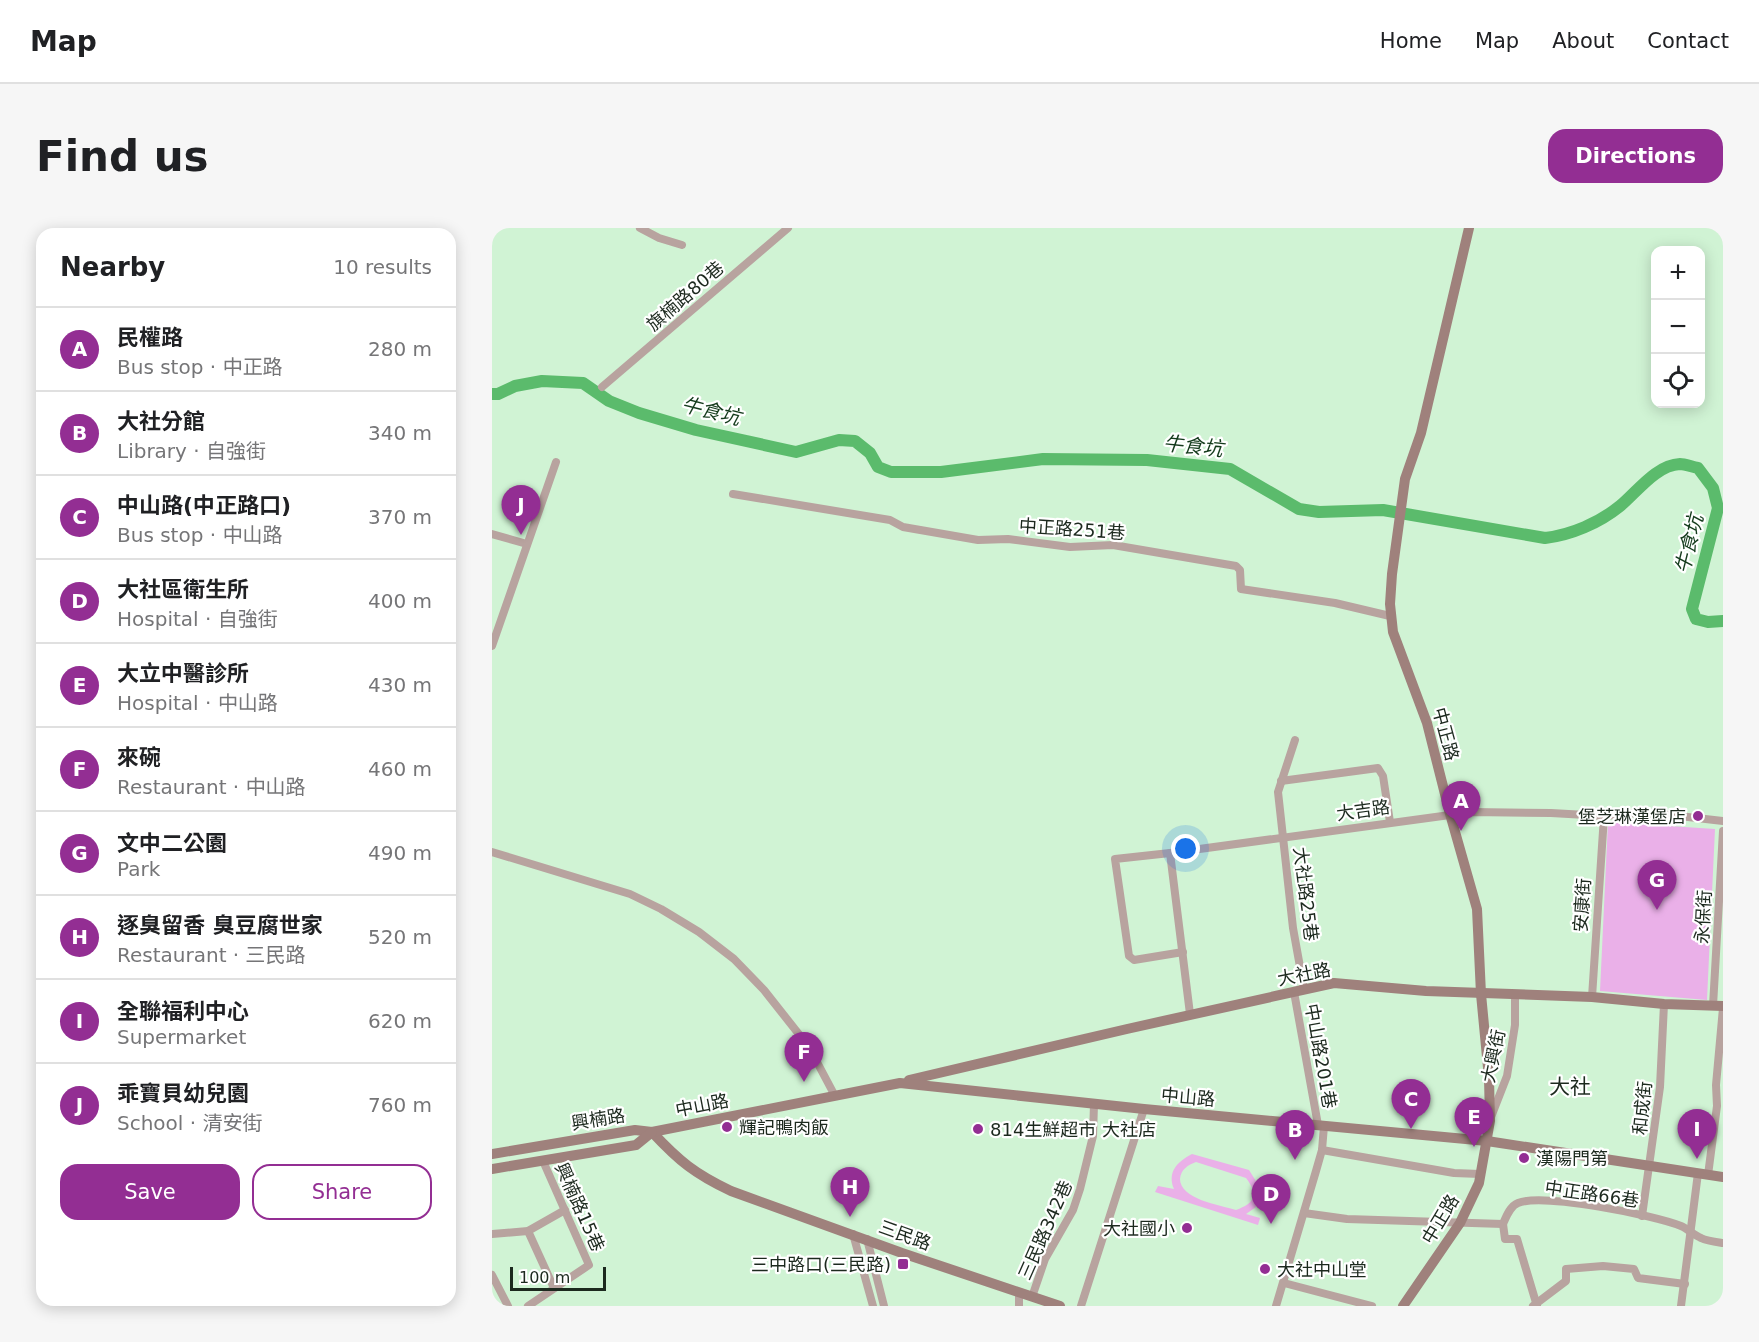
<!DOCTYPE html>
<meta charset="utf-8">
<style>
:root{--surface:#fff;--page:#f6f6f6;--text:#202124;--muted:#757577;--line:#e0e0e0;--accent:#932e93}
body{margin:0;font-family:"DejaVu Sans","Noto Sans TC",sans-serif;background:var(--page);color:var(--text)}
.controls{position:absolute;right:18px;top:18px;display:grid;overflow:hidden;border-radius:12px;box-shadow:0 3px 15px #0003}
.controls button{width:54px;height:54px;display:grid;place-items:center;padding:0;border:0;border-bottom:2px solid var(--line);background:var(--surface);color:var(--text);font:30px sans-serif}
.scale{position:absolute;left:18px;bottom:15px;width:96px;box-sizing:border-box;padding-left:6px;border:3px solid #1c291e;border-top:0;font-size:16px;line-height:21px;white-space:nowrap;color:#1c291e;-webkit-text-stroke:4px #fff;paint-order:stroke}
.you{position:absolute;left:694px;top:621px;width:21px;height:21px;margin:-15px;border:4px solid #fff;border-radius:50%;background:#1a73e8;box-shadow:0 0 0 9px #1a73e833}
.badge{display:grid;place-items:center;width:39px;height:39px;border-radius:50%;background:var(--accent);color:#fff;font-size:20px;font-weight:700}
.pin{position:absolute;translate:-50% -50px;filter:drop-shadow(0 2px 3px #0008)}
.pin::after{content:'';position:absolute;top:32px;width:21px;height:18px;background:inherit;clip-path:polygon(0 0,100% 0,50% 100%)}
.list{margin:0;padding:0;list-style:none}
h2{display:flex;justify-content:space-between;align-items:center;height:78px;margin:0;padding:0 24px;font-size:26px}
h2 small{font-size:20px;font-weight:400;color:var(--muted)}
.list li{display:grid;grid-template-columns:39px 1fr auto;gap:18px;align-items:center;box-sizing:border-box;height:84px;padding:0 24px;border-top:2px solid var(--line)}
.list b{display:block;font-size:22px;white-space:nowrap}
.list p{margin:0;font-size:20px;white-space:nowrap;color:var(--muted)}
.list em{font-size:20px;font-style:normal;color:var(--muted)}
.actions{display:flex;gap:12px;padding:18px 24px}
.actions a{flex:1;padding:14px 0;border:2px solid var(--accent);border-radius:18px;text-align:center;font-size:21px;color:var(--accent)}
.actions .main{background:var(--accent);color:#fff}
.icon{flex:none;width:33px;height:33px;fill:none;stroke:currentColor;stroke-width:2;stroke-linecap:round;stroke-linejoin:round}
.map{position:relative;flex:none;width:1231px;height:1078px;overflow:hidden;border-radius:18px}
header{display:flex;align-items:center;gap:36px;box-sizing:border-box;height:84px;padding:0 30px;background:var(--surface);border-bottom:2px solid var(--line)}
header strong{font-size:28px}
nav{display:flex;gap:33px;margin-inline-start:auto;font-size:21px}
.intro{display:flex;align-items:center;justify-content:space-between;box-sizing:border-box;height:144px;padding:0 36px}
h1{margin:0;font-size:42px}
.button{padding:15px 27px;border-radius:18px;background:var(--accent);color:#fff;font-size:21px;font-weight:700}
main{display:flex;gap:36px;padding:0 36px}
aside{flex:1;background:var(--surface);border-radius:18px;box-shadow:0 3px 15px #0003}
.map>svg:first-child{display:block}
.green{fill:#eab0e8;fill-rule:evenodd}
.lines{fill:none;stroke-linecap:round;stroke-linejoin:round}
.river{stroke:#5bbb6c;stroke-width:12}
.street{stroke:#b8a39f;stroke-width:8}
.secondary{stroke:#9f817c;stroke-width:10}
.poi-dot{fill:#932e93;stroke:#fff;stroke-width:2}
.labels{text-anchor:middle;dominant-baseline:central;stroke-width:4.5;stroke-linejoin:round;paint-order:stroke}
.street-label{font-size:18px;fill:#1c291e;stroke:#fff}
.poi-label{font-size:18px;fill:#1c291e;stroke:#fff;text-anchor:start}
.water-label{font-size:20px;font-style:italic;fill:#143b1c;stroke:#fff}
.quarter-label{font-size:21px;fill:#1c291e;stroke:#fff}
</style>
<header>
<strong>Map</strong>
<nav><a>Home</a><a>Map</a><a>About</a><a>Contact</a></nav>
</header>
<div class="intro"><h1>Find us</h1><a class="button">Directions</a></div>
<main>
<aside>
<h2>Nearby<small>10 results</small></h2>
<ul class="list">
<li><span class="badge">A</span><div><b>民權路</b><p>Bus stop · 中正路</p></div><em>280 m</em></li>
<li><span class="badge">B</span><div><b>大社分館</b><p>Library · 自強街</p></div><em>340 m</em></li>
<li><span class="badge">C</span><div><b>中山路(中正路口)</b><p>Bus stop · 中山路</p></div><em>370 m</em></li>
<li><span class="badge">D</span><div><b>大社區衛生所</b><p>Hospital · 自強街</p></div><em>400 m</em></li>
<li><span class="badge">E</span><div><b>大立中醫診所</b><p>Hospital · 中山路</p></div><em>430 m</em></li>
<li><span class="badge">F</span><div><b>來碗</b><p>Restaurant · 中山路</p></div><em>460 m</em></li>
<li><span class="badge">G</span><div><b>文中二公園</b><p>Park</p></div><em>490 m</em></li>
<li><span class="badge">H</span><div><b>逐臭留香 臭豆腐世家</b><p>Restaurant · 三民路</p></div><em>520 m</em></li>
<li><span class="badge">I</span><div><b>全聯福利中心</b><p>Supermarket</p></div><em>620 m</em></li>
<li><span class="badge">J</span><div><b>乖寶貝幼兒園</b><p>School · 清安街</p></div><em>760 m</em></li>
</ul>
<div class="actions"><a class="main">Save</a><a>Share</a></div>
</aside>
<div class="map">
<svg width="1231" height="1078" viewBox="0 0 1231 1078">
<rect width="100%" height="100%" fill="#d0f3d4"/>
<g class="green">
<polygon points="1116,594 1223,601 1215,772 1108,763"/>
<path d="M700 926 757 942 767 958 768 967 764 979 754 986 768 990 766 997 663 964 666 958 682 961C675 944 685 934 700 926ZM704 934 754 950C767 967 763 975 744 982 727 977 688 971 688 951 689 941 696 937 704 934Z"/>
</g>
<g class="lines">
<path class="river" d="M0 166H6L23 158 50 153 91 155 117 173 147 185 204 202 304 224 347 212 363 213 378 225 386 239 399 244H449L551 231 655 232 738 241 807 281 827 284 891 282 1053 310C1079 307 1107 295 1128 278 1145 264 1164 237 1188 236 1193 236 1200 239 1206 240L1221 260 1226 280 1200 381 1204 391 1216 394 1231 393"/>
<g class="street">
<polyline points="148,0 167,10 190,17"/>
<polyline points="110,159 296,0"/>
<polyline points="241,266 398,292 411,299 486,312 516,311 578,319 621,317 744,338 748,342 749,361 843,375 898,388"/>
<polyline points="0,306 35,316"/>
<polyline points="0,418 64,234"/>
<polyline points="803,512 786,564 801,700 812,761"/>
<polyline points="789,553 886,540 891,548 898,594"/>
<polyline points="0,624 138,666 169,681 207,704 242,731 272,762 317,819 343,868"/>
<polyline points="678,625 623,631 637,728 642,732 691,724"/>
<polyline points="802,764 826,897"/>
<polyline points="1100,769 1112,588"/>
<polyline points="1221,778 1231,603"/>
<polyline points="698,786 678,625 980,584 1059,585 1112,588 1145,585 1170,586 1231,593"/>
<polyline points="999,889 1015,848 1023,797 1023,766"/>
<polyline points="830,922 962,945 988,946"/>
<polyline points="1216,947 1225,878 1224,857 1231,780"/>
<path d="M812 985 855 991 1011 996C1014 989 1018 978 1026 975 1051 965 1162 987 1189 998 1196 1001 1202 1007 1209 1010 1215 1013 1224 1014 1231 1015"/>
<polyline points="1150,988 1168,859 1172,776"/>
<polyline points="1011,996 1013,1011 1025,1011 1045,1078"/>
<polyline points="36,1003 62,1060"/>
<polyline points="0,1006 36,1003 73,982"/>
<polyline points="361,1006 381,1078"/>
<polyline points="375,1011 392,1078"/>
<polyline points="0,1047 16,1078"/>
<polyline points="792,1055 880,1078"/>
<polyline points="540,1069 553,1031 581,982 588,961 601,908 602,876"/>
<polyline points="36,1078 97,1037 51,933"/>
<polyline points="527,1078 527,1065"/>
<polyline points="589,1078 652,881"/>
<polyline points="784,1078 824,943 830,922 832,898"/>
<polyline points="1041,1078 1074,1053 1074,1041 1111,1038 1142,1041 1146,1050 1193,1056"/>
<polyline points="1189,1078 1206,945"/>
</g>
<g class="secondary">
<polyline points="417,852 635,801 842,755 934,763 1100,769 1172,776 1231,778"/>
<path d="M160 904C187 933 203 946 239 963L410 1025 568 1078"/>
<polyline points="0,926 143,902 160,904 408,855 652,881 995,913 1231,949"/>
<polyline points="0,941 144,917 160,904"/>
<polyline points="911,1078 968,995 987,955 998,893 997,850 989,766 985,681 958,586 935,495 901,404 898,376 900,346 913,251 929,205 977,0"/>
</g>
</g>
<g class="poi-dot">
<circle cx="1206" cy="588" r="6"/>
<circle cx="235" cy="899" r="6"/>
<circle cx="486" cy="901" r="6"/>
<circle cx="1032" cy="930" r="6"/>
<circle cx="695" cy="1000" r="6"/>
<rect x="405" y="1030" width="12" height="12" rx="3"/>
<circle cx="773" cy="1041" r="6"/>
</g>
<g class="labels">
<g class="street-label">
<text transform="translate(193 68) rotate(-41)">旗楠路80巷</text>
<text transform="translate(580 301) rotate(4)">中正路251巷</text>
<text transform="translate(954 506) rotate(75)">中正路</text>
<text transform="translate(871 582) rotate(-8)">大吉路</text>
<text transform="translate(814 666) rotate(83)">大社路25巷</text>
<text transform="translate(1090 677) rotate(-86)">安康街</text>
<text transform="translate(1211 689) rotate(-87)">永保街</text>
<text transform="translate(812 746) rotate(-11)">大社路</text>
<text transform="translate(829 828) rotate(80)">中山路201巷</text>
<text transform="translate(1001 828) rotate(-78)">大興街</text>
<text transform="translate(696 869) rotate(5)">中山路</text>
<text transform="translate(210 877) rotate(-11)">中山路</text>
<text transform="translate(1150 880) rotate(-84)">和成街</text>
<text transform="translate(106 891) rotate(-9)">興楠路</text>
<text transform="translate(1100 966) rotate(8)">中正路66巷</text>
<text transform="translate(88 979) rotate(66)">興楠路15巷</text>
<text transform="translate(948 991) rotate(-59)">中正路</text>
<text transform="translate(553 1002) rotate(-66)">三民路342巷</text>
<text transform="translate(413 1007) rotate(20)">三民路</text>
</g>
<g class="poi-label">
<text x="1194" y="588" text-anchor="end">堡芝琳漢堡店</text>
<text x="247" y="899">輝記鴨肉飯</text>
<text x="498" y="901">814生鮮超市 大社店</text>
<text x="1044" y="930">漢陽門第</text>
<text x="683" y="1000" text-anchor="end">大社國小</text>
<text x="399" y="1036" text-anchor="end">三中路口(三民路)</text>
<text x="785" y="1041">大社中山堂</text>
</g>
<g class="water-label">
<text transform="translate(219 183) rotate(14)">牛食坑</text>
<text transform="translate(701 218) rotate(6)">牛食坑</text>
<text transform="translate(1197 316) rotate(-76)">牛食坑</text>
</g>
<g class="quarter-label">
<text x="1078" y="859">大社</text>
</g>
</g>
</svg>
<div class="controls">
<button>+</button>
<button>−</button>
<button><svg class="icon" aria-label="locate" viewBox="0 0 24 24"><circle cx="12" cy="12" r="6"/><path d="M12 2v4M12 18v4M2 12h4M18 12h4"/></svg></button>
</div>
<div class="scale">100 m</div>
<div class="you"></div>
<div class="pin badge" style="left:969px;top:603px">A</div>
<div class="pin badge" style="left:803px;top:932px">B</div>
<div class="pin badge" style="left:919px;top:901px">C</div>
<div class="pin badge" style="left:779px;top:996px">D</div>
<div class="pin badge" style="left:982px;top:919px">E</div>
<div class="pin badge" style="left:312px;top:854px">F</div>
<div class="pin badge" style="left:1165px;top:682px">G</div>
<div class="pin badge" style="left:358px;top:989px">H</div>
<div class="pin badge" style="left:1205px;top:931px">I</div>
<div class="pin badge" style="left:29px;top:307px">J</div>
</div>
</main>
